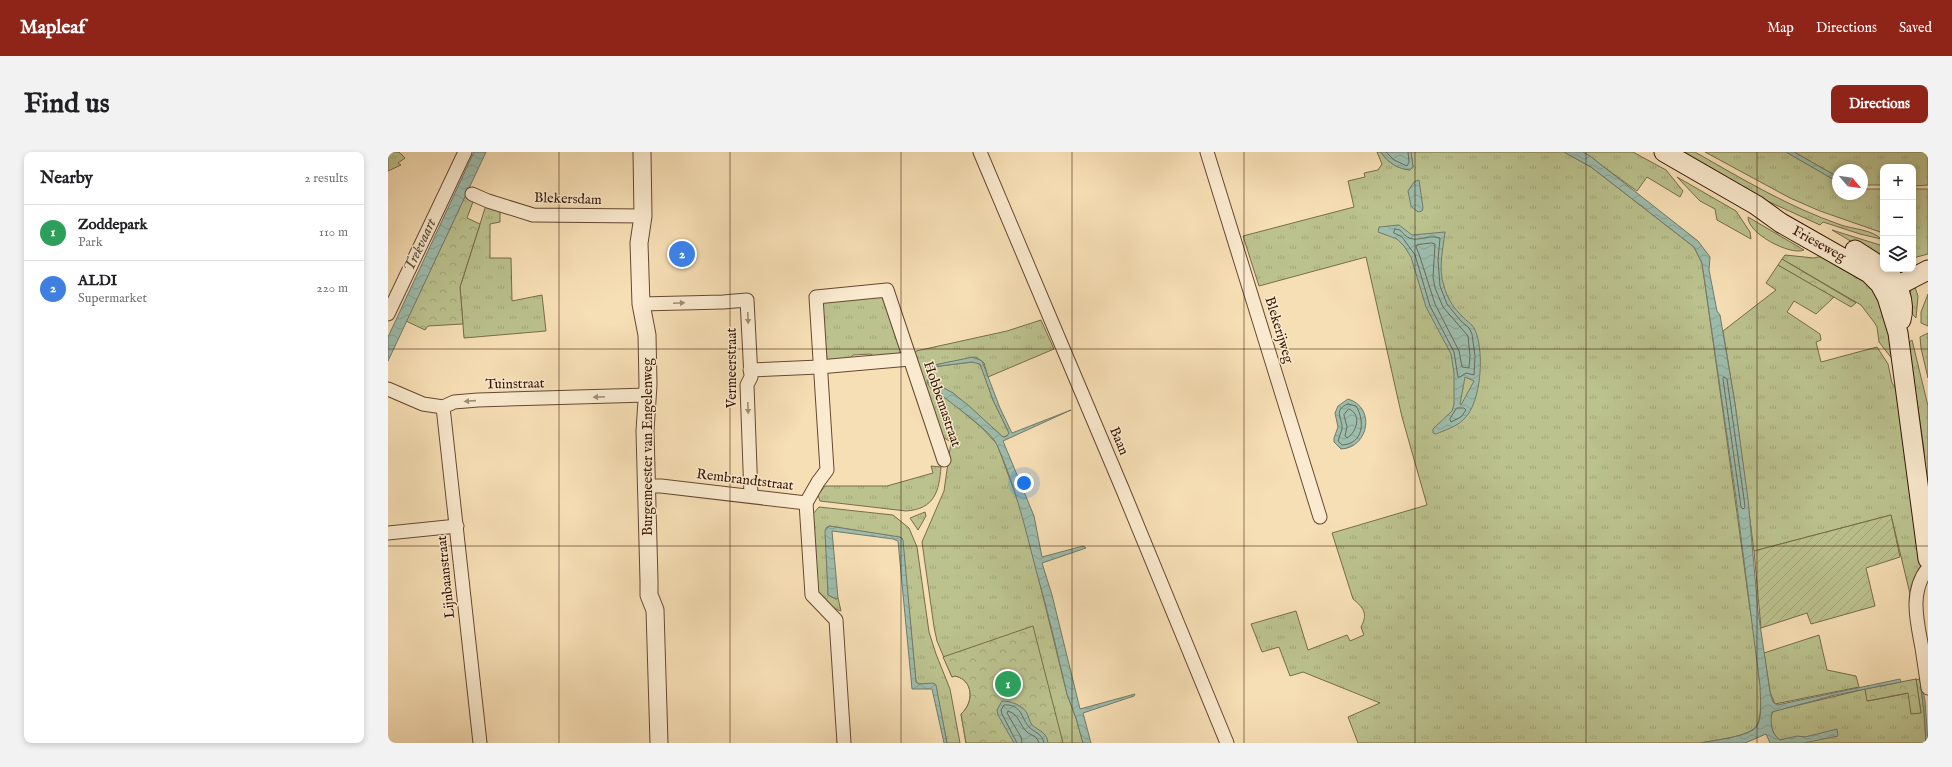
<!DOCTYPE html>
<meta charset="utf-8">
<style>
:root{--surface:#fff;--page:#f2f2f2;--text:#202124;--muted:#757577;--line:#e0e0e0;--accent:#8f2418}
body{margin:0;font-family:"IM FELL English",serif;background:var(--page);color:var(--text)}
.controls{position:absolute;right:12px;top:12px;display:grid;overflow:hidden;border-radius:8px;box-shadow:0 2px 6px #0003}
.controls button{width:36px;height:36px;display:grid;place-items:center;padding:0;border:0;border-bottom:1px solid var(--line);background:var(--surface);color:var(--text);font:20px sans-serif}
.compass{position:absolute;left:1444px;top:12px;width:36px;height:36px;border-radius:50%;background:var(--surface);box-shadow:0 2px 6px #0003;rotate:119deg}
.you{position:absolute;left:636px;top:331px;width:14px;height:14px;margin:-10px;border:3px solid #fff;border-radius:50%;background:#1a73e8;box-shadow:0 0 0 6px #1a73e833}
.badge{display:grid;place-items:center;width:26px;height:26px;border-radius:50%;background:var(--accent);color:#fff;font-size:13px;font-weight:700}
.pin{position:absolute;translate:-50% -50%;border:2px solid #fff;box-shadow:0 1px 4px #0006}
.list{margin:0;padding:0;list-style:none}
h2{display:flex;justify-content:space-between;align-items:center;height:52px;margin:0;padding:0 16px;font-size:17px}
h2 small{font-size:13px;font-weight:400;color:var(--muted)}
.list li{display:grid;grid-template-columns:26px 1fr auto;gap:12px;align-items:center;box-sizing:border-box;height:56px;padding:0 16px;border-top:1px solid var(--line)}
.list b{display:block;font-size:15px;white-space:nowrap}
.list p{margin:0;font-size:13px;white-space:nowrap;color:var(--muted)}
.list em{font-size:13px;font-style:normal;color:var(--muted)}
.icon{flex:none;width:22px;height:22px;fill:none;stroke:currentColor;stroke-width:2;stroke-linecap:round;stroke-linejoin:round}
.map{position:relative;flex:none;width:1540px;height:591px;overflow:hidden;border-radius:8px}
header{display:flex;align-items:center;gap:24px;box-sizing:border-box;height:56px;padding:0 20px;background:var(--accent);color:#fff}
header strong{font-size:19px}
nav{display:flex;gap:22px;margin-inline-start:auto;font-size:14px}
.intro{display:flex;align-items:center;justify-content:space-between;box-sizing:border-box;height:96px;padding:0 24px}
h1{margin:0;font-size:28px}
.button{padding:10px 18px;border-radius:8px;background:var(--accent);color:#fff;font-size:14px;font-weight:700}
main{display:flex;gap:24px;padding:0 24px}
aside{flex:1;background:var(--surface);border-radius:8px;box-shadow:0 2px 6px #0003}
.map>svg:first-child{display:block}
.grass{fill:url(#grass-tufts);stroke:#786c4a}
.forest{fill:url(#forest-crowns);stroke:#786c4a}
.garden{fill:url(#garden-furrows);stroke:#786c4a}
.water{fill:url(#water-waves);stroke:#747a6a;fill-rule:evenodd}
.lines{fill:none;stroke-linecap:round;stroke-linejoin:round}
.shore{stroke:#6a6a59;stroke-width:1}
.minor-casing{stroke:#664831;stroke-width:15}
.tertiary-casing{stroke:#664831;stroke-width:19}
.secondary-casing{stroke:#361605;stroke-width:21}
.minor{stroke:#faeacf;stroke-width:13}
.tertiary{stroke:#faeacf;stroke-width:17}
.secondary{stroke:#faeacf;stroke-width:19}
.oneway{fill:#a28b74}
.grid{fill:none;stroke:#361605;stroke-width:1;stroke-opacity:0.55}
.labels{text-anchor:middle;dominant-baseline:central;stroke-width:3;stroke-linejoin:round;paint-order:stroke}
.street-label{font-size:14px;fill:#361605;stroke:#faeacf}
.water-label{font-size:15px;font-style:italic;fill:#5a5040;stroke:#faeacf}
</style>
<header>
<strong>Mapleaf</strong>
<nav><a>Map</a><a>Directions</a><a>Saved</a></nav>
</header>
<div class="intro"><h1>Find us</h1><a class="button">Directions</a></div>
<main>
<aside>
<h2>Nearby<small>2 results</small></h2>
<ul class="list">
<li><span class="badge" style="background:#2e9e5b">1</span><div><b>Zoddepark</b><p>Park</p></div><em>110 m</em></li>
<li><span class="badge" style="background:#3f7fe0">2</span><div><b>ALDI</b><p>Supermarket</p></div><em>220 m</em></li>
</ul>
</aside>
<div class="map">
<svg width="1540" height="591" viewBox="0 0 1540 591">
<defs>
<pattern id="grass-tufts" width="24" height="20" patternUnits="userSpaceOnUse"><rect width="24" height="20" fill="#bbc28e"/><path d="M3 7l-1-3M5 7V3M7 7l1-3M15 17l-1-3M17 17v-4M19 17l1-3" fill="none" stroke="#a1a679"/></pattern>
<pattern id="forest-crowns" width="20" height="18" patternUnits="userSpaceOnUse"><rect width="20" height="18" fill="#bbc28e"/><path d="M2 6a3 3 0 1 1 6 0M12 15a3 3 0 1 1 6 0" fill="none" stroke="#a1a679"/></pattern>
<pattern id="garden-furrows" width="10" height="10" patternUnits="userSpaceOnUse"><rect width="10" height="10" fill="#bbc28e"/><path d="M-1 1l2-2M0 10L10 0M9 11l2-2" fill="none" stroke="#a1a679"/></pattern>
<pattern id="water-waves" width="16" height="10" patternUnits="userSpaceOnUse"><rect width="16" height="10" fill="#9dbdad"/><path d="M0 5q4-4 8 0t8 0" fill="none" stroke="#88a293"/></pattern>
</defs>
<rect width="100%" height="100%" fill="#f7dfb5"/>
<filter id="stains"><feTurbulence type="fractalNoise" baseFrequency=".005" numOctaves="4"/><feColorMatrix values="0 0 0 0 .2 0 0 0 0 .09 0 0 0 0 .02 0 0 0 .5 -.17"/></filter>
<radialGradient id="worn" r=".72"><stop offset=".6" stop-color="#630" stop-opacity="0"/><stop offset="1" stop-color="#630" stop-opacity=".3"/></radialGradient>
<g class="grass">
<polygon points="0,0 11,0 17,6 10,11 13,13 0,19"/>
<path d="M989 0H993C999 10 1010 17 1022 18L1025 15 1023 0H1176L1203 15 1306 95 1314 111C1330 224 1346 337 1361 450 1365 476 1380 552 1369 573 1363 585 1326 588 1313 591H970L960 565 992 551 915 520 902 524 891 495 874 500 863 472 908 459 920 498 959 483 962 489 976 483 973 475C980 462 976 456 965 447L944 381 1039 353 1014 265 978 105 871 134 855 84 966 55 960 29 977 25 976 21 990 18 994 12Z"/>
<polygon points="1195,0 1245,0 1278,18 1295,39 1292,45 1259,25 1249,39"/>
<path d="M1295 0H1307C1354 27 1401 55 1453 73 1465 77 1485 78 1493 87L1472 82 1435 70 1432 73 1366 43Z"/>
<polygon points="1317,0 1398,0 1450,30 1450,42 1474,42 1474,37 1495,37 1495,81 1432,59 1402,46"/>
<polygon points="1406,0 1540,0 1540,33 1525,34 1525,15 1495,15 1495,33 1474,33 1474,18 1450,18 1450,25"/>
<polygon points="1289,25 1348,59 1362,80 1363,87 1329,68 1327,57 1312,49"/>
<polygon points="1525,37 1540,37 1540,102 1525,106"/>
<polygon points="98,53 112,60 112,70 102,72 102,106 123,106 124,149 154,143 158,179 76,186 72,135"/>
<path d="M1360 65 1416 98C1402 104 1359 81 1360 65Z"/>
<polygon points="1444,78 1495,94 1495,106 1491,106"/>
<polygon points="1397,103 1426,106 1439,103 1479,127 1499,165 1505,208 1491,190 1489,175 1486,170 1473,153 1394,107"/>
<polygon points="1390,113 1446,145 1428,162 1406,149 1399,160 1432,182 1433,188 1428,190 1433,210 1489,195 1500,212 1504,231 1510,239 1531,392 1534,416 1524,450 1503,363 1366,399 1347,252 1335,179 1388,138 1378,131"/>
<path d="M1526 132 1530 144 1528 166C1518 157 1520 142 1526 132Z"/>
<polygon points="1540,142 1540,174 1533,171 1533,160"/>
<polygon points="495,145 513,198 510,203 488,206 483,202 465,203 462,207 437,208 434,150"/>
<path d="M653 168 666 197 600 225 596 211 588 205 537 215 536 216 584 210H588L593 214 605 248 621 281 619 284 615 285 565 241 539 230 541 234 562 249 594 276 609 292 635 363 679 542 688 566 695 591H578L573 562C586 551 586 528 567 524L564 525 549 489 546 475 534 390 556 339 563 290 551 283 526 203 528 199 619 179Z"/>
<polygon points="1540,181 1540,226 1533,196 1532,185"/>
<polygon points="1524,188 1540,254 1540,357 1536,328 1536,298 1529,249 1522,231 1520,191"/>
<path d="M543 314 553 315C551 339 547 357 518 359L432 349 430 343 437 334H499L545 321Z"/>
<polygon points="431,355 505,363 521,376 529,395 541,480 548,502 562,537 572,591 559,591 547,532 531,532 528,530 514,386 441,374 438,376 440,443 448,447 450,446 453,459 442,455 429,442 424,363"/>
<polygon points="537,360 538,364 530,378 522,366"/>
<polygon points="1431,483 1439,518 1468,524 1471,535 1387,552 1382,540 1376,501"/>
<path d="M1528 527 1532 528 1536 560 1538 591H1416L1417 585C1408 584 1398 590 1390 587 1384 581 1379 566 1386 559L1477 537 1480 549 1521 541 1533 561Z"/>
</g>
<g class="forest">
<polygon points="78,42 86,47 79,66 92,72 72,135 75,172 40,174 37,178 18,169"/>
<polygon points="1394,107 1468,151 1463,155 1390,113"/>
<path d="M645 474 675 591H578L573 562C586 551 586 528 567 524L564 525 555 505Z"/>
<polygon points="1528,527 1533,561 1523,562 1520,541 1479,549 1477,537"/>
</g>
<polygon class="garden" points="1503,363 1512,405 1478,416 1487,454 1423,472 1419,461 1373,476 1366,399"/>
<g class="water">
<polygon points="86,0 98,0 0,209 0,185"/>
<path d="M993 0H1023L1025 15 1022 18C1010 17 999 10 993 0Z"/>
<path d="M1176 0H1195L1202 4 1310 89 1322 105 1321 118 1329 159 1332 163 1347 252 1360 347 1370 459 1382 540 1385 550 1389 553 1512 527 1513 530 1447 543 1384 560C1382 571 1383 582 1392 588L1409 584 1417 585 1449 577 1450 584 1416 591H1382L1378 582 1357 591H1313C1326 588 1362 585 1369 574 1375 564 1372 546 1372 534L1348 346 1314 111 1306 95 1203 15Z"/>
<polygon points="1398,0 1406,0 1450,25 1450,30"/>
<polygon points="1031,28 1035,56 1034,59 1030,60 1023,54 1020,39 1026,30"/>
<path d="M1011 73 1024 83 1057 80C1055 97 1050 117 1056 134 1059 146 1066 157 1075 165 1078 169 1083 171 1086 176 1097 196 1094 252 1075 268 1068 275 1057 278 1048 282L1045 281V277L1064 259 1066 252V221L1063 202 1038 155 1023 105 1016 94 1009 87 990 80 991 75ZM1077 225 1086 229 1073 253 1072 252Z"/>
<path d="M585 205 594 209 612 256 624 281 683 258 615 289 646 364 654 405 695 394 698 396 654 411 664 443 692 557 747 542 746 544 695 561 703 591H695L688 566 679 542C669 500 660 459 648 418 637 375 627 333 609 293 601 274 540 238 539 228H542L565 241 580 253 615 285 619 284 621 281 605 248 592 212 584 210 536 216 537 215Z"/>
<path d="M960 247C988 255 981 296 953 297L946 290V286L950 275 947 261 950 254Z"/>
<polygon points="441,374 512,385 515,388 528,530 531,532 545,531 548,533 559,591 556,591 544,537 524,537 510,389 505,387 444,379 450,446 448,447 440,443 437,379"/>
<polygon points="1533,527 1537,549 1540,591 1538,591 1536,560 1532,528"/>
<path d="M614 549C623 549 634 553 639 561 641 565 641 569 644 573 651 579 659 580 660 591H626L610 563 609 558Z"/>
</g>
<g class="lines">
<g class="shore">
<polyline points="998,0 1006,8 1019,14 1021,10 1020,0"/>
<path d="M1007 77 1012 78C1026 96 1035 81 1052 86L1050 108 1052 134 1059 152 1072 168 1081 176 1084 182 1087 204 1086 223 1078 221 1072 225H1070L1066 200 1042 154 1027 103 1014 85 1006 81Z"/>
<polygon points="1044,91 1047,92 1045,125 1047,136 1055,155 1080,184 1082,204 1081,216 1074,215 1071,199 1047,152 1031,102 1028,95 1029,93"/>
<polygon points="1336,225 1339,227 1356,347 1357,355 1355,357 1353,355 1335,227"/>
<path d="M960 252 968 254C977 268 976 292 954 293L950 289C951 285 953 281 954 277 955 267 944 258 960 252Z"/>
<polygon points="1069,256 1076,256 1078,258 1073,265 1063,270 1062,267"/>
<path d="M961 257C974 262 969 280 959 286L957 284 959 275 956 263Z"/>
<path d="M629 591 614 562 613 558 616 553C634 552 633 566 641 575 647 581 654 581 656 591"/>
<path d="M634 591 633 585 619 561 620 559C632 563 631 573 639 580 644 584 649 584 651 591"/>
</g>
<g class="minor-casing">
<g id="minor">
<polyline points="592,0 734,336 839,591"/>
<polyline points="819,0 932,365"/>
<polyline points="84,42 100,49 145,63 255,64"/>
<polyline points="253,152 335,150 359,148 363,225 359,233 363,344"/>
<polyline points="0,162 77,0"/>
<polyline points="362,218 431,215 522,207"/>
<polyline points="0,237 35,252 55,255 66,250 90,248 259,243"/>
<polyline points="55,255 92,591"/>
<polyline points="259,334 273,334 418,351"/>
<polyline points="418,351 430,330 439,318 428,145 499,138 556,308"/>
<polyline points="418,351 424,443 448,468 456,591"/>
<polyline points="0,381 69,374"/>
<path d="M1540 416C1521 440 1529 469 1534 496 1536 510 1538 523 1540 536"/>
</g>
</g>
<g class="tertiary-casing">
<polyline id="tertiary" points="254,0 255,64 251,91 253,152 259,183 260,233 257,279 261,429 261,443 267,458 271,591"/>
</g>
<g class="secondary-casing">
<g id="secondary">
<polyline points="1276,0 1368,53 1393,71 1481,121 1492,132 1499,145 1510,181 1540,407"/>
<polyline points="1467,98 1495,116"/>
<path d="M1496 117C1510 129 1518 150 1513 168"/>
<polyline points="1497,133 1509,134 1540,118"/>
</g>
</g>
<use href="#minor" class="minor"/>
<use href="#tertiary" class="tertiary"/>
<use href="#secondary" class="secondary"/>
</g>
<defs><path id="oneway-solid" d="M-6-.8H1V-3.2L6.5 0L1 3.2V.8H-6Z"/></defs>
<g class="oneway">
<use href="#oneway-solid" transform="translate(291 151) rotate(-3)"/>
<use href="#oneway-solid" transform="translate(360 166) rotate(88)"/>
<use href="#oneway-solid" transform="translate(211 245) rotate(177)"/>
<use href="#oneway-solid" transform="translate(82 249) rotate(176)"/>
<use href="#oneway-solid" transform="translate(360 256) rotate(88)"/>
</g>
<path class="grid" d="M171 0V591M342 0V591M513 0V591M684 0V591M856 0V591M1027 0V591M1198 0V591M1369 0V591M0 197H1540M0 394H1540"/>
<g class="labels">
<g class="street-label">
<text transform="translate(180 47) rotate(2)">Blekersdam</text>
<text transform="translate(1431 92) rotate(29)">Frieseweg</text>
<text transform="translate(891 178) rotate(73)">Blekerijweg</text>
<text transform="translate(344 216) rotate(-90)">Vermeerstraat</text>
<text transform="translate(127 232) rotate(-1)">Tuinstraat</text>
<text transform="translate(554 252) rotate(71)">Hobbemastraat</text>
<text transform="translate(731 289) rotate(67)">Baan</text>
<text transform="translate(260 295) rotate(-90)">Burgemeester van Engelenweg</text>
<text transform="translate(357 328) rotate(7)">Rembrandtstraat</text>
<text transform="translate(58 425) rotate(-96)">Lijnbaanstraat</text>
</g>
<g class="water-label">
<text transform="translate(32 93) rotate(-65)">Trekvaart</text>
</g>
</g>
<rect width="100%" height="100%" filter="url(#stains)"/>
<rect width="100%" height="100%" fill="url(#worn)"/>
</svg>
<div class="controls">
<button>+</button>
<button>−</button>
<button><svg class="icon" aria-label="layers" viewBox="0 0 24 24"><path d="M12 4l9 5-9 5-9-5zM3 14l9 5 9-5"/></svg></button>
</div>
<svg class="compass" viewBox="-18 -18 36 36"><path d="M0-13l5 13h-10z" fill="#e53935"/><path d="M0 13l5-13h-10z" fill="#757577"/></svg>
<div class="you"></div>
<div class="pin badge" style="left:620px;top:532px;background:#2e9e5b">1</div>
<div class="pin badge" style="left:294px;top:102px;background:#3f7fe0">2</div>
</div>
</main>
